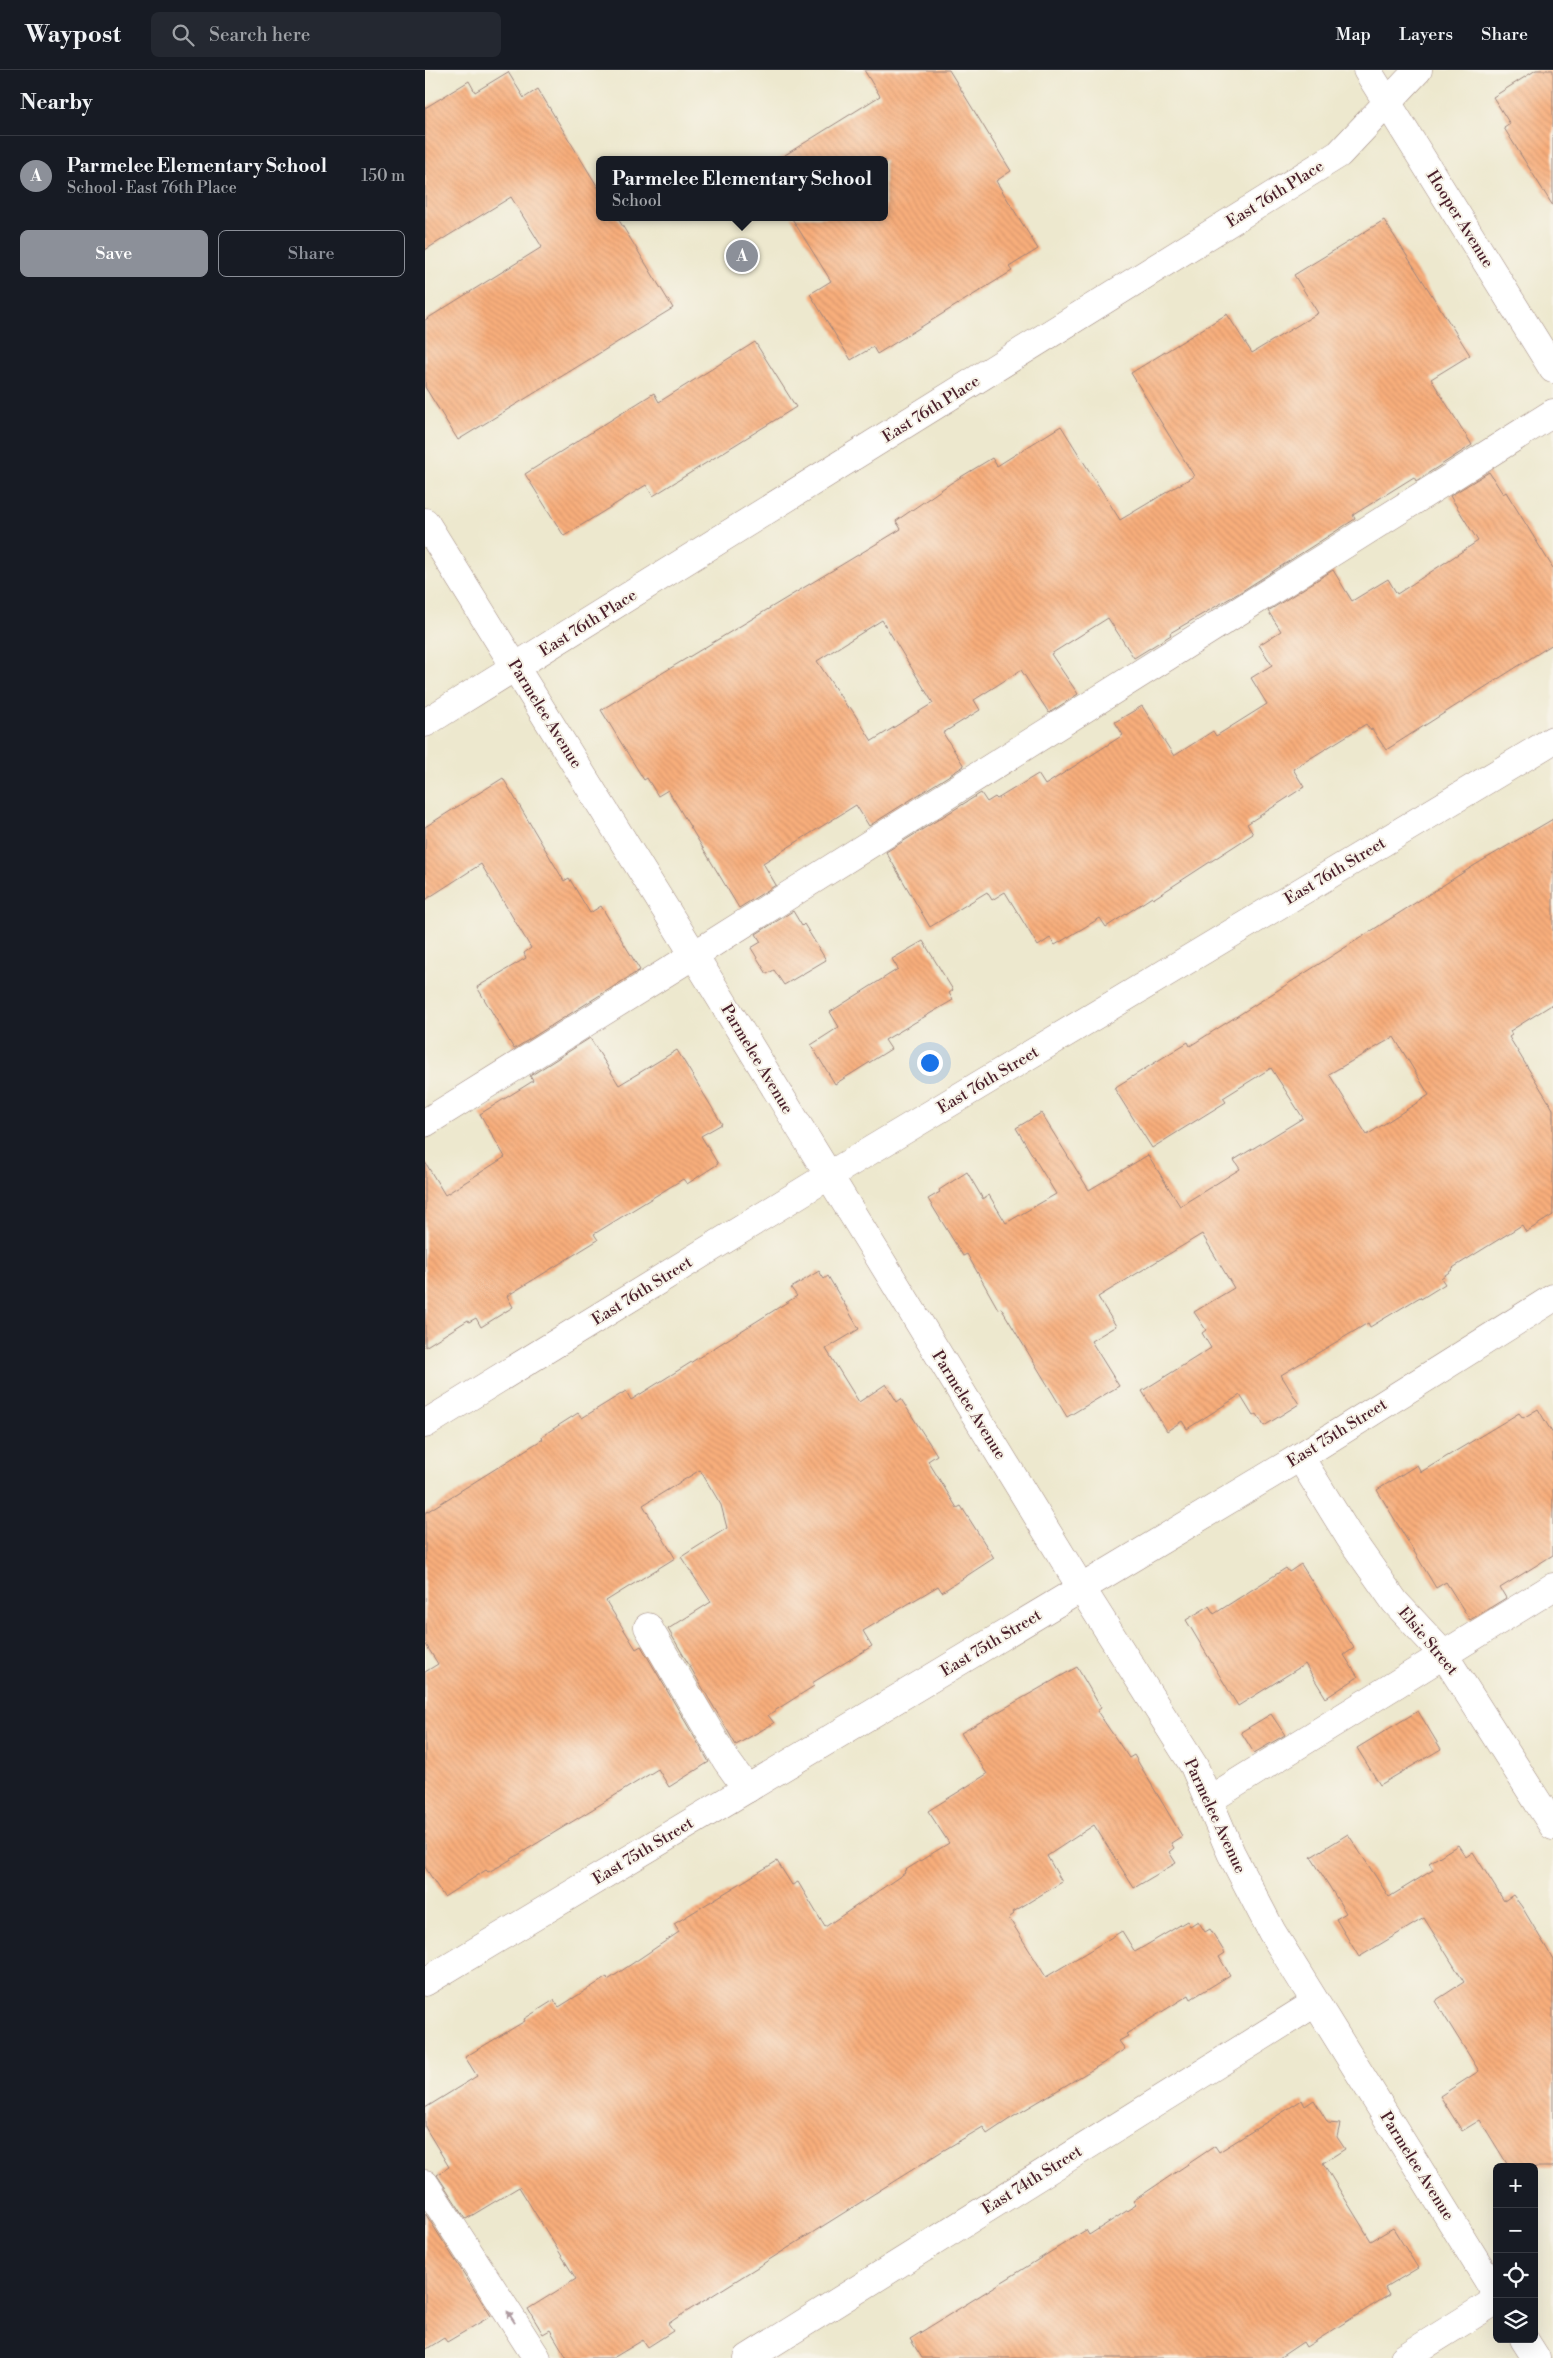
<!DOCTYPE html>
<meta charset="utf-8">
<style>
:root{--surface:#171b24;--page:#242831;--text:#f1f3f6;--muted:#9ea1a6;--line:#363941;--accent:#8c9099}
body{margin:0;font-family:"Libre Bodoni",serif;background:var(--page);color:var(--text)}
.controls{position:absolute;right:15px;bottom:15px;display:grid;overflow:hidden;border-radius:8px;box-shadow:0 5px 20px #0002}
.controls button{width:45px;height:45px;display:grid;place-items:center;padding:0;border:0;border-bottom:1px solid var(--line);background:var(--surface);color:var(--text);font:25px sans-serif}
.you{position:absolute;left:504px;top:992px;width:18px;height:18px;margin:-12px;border:4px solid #fff;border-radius:50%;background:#1a73e8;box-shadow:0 0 0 8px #1a73e833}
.badge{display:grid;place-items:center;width:32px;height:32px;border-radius:50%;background:var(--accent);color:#fff;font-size:16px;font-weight:700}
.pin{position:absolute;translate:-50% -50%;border:2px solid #fff;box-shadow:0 1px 5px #0006}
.popup{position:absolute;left:171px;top:86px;width:292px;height:65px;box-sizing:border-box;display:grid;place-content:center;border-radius:8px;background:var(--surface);filter:drop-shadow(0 1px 4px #0005);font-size:16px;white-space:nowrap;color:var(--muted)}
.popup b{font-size:19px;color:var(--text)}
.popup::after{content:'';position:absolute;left:50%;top:100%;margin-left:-10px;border:10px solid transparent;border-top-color:var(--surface)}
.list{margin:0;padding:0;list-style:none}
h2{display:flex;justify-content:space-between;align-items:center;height:65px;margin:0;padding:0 20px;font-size:21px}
h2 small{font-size:16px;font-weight:400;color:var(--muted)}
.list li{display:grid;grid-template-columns:32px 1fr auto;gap:15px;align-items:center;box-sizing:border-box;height:80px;padding:0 20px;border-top:1px solid var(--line)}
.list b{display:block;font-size:19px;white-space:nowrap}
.list p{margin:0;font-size:16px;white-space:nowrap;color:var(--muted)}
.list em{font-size:16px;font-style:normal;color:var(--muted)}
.actions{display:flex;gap:10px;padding:15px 20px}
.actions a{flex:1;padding:11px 0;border:1px solid var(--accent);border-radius:8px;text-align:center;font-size:18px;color:var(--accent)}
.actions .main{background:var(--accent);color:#fff}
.icon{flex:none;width:28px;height:28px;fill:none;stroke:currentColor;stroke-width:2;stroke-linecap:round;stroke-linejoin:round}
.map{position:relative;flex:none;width:1128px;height:2288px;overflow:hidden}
header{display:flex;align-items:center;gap:30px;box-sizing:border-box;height:70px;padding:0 25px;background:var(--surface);border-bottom:1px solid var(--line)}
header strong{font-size:24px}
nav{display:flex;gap:28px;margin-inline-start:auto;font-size:18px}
.search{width:350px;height:45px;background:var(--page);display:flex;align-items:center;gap:12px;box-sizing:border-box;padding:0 18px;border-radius:8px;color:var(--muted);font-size:19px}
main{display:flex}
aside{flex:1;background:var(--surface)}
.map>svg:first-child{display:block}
.building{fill:url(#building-back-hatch);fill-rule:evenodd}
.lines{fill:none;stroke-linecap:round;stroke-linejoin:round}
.minor-casing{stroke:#9c847c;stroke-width:29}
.minor{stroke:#fff;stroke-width:28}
.oneway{fill:#ae9aa0}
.labels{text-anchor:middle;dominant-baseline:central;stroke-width:4;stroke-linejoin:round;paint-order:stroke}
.street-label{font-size:16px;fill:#4a1f2b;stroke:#f7f3e8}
</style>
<header>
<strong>Waypost</strong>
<div class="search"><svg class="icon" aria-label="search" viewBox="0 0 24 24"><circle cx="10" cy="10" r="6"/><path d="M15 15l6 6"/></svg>Search here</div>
<nav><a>Map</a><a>Layers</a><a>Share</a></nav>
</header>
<main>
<aside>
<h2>Nearby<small></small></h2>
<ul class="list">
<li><span class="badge">A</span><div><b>Parmelee Elementary School</b><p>School · East 76th Place</p></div><em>150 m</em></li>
</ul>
<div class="actions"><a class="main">Save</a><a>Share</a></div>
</aside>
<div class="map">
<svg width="1128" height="2288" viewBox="0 0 1128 2288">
<defs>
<pattern id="building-back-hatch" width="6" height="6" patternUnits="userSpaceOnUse" patternTransform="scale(1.25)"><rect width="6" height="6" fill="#f8ae7b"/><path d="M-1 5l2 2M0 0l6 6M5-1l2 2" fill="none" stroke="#d6956a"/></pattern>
</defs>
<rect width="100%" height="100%" fill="#f7f3e8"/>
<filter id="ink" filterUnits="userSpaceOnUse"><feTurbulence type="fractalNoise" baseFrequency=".02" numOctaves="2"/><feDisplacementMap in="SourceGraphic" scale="10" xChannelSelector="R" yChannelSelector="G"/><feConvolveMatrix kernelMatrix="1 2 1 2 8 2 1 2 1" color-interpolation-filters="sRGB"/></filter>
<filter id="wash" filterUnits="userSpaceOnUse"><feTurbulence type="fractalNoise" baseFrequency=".0096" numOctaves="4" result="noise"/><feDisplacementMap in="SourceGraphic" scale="20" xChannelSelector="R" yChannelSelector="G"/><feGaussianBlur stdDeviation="1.12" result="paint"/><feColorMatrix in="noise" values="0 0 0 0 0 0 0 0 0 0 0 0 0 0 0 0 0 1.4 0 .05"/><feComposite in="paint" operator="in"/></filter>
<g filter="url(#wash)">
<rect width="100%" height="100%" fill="#ede8ce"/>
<g id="blocks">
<g class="building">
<polygon points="439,0 524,0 586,101 571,111 613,179 584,197 587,201 452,284 448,277 426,290 385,224 406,211 366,147 460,147 460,90 352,90 455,26"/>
<polygon points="1111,0 1128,0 1128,136 1079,58 1085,54 1068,27"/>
<polygon points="83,2 99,28 113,19 174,119 174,147 192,147 248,238 33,370 0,317 0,250 117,177 86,127 0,180 0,38 44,11 50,22"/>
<path d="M959 150 1045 285 1006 309 1047 375 991 411 989 407 928 445 930 449 814 523 745 563 746 565 709 588 683 548 626 584 653 624 624 643 596 600 549 630 555 640 518 663 539 696 444 756 431 735 338 793 351 815 314 838 243 720 233 726 222 708 219 710 176 640 476 459 471 451 526 413 567 388 572 396 636 356 695 450 769 406 706 303 802 244 827 283 893 243 869 205ZM457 550 508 633 447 671 425 637 423 638 392 591Z"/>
<polygon points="330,272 371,337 228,426 221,415 139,466 100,404 229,323 234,332"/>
<polygon points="1064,402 1078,424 1081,422 1128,498 1128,574 961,680 947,659 945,660 941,654 868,699 879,717 822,754 828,764 728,829 727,827 681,857 675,848 630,875 625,868 613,876 580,822 567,830 562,822 505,857 461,782 556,723 562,732 570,727 572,729 613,704 620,715 698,665 690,652 717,636 749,686 788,661 791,666 842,634 826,608 847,595 834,575 856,561 843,541 908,500 927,531 963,509 972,524 1053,471 1025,426"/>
<polygon points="78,708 139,811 144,808 165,843 176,836 215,900 89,979 52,917 101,888 99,883 106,878 56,794 0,830 0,757"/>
<path d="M1128 749V934L1085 961 1087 965 1084 967 1128 1039V1145L1101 1162 1097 1155 1026 1199 1027 1200 1016 1208 1020 1214 996 1229 995 1227 945 1257 943 1253 856 1305 874 1334 839 1356 832 1344 828 1346 815 1325 762 1359 757 1351 742 1361 717 1321 786 1278 777 1263 781 1260 769 1242 809 1218 777 1164 673 1227 691 1256 666 1271 694 1316 642 1347 576 1238 573 1239 542 1184 538 1186 503 1129 515 1122 514 1120 542 1102 558 1129 564 1125 581 1153 631 1124 591 1058 616 1043 664 1120 723 1085 755 1136 815 1099 809 1090 878 1048 846 998 798 1028 801 1032 727 1078 689 1018 763 972 765 976 1050 795ZM969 967 1004 1025 942 1065 904 1004Z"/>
<polygon points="368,841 377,856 379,854 401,890 359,915 349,900 342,904 326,878 336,872 331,864"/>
<polygon points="498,871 528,920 524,923 528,930 460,970 466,979 410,1014 386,975 414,957 405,942 473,899 467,889"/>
<polygon points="165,968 194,1015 252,980 297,1054 276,1066 293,1094 262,1114 258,1109 169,1164 173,1170 82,1226 88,1237 56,1257 51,1248 44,1252 43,1250 0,1277 0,1092 20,1125 80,1087 55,1044 108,1011 105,1006"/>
<polygon points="394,1201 399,1209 403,1206 434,1259 401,1279 434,1332 461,1314 472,1332 476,1329 512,1385 503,1391 532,1438 536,1436 569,1488 517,1522 513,1516 438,1561 447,1576 387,1613 389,1616 343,1645 349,1653 311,1675 243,1559 286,1532 256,1487 302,1458 296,1435 275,1400 218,1435 250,1488 181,1531 211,1579 216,1576 284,1692 244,1717 233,1699 75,1796 63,1802 61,1800 19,1827 0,1797 0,1602 13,1594 0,1573 0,1443 118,1369 117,1366 153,1343 157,1348 201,1321 206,1330 372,1226 366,1218"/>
<polygon points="1113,1339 1128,1364 1128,1485 1075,1518 1081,1528 1045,1550 1021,1512 1011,1518 952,1420 992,1395 996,1402 1094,1343 1098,1348"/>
<polygon points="876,1494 929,1578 919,1585 933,1607 901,1628 880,1594 813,1636 761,1550 784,1536 789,1544 861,1498 864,1502"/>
<polygon points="652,1597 676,1638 672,1641 704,1688 709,1685 757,1766 746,1773 749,1778 744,1782 751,1793 709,1818 669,1755 622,1786 637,1812 588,1842 589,1844 584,1848 621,1907 697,1861 710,1882 762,1851 765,1856 773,1851 780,1862 785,1859 800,1883 794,1887 805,1905 766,1929 764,1925 701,1964 703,1966 694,1971 700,1979 680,1992 586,2048 562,2064 558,2057 514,2083 250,2249 243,2254 248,2261 223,2277 218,2270 188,2288 142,2288 125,2260 118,2264 103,2239 151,2209 94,2117 41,2149 12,2105 24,2097 0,2057 0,2038 52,2006 40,1987 100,1951 99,1949 129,1930 134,1937 182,1907 183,1910 254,1862 249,1854 352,1791 367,1815 373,1812 400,1857 480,1803 479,1801 524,1773 503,1741 562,1704 536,1663"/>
<polygon points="993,1641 1016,1679 955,1715 932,1678"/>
<polygon points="846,1644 860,1665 829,1683 816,1662"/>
<polygon points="923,1764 964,1827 1008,1800 1004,1793 1033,1775 1041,1787 1048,1782 1079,1831 1088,1825 1097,1837 1128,1889 1128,2097 1084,2097 1055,2050 1037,2061 1015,2026 1054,2001 1010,1931 1039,1912 999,1848 934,1887 911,1849 921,1843 886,1787"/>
<polygon points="877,2030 880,2036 889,2030 903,2053 915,2054 912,2067 920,2079 898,2093 946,2171 968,2158 993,2198 960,2218 964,2225 881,2277 878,2272 854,2288 497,2288 485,2269 661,2160 664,2165 711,2135 708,2131 790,2076 794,2082"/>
<polygon points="0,2143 66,2246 22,2272 19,2268 0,2280"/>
</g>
</g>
</g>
<g filter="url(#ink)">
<use href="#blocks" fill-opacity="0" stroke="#9c847c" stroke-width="1"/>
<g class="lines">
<g class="minor-casing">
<g id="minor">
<polyline points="942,0 1128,299"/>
<polyline points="0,452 269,885 657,1519 769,1696 806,1783 847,1862 1072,2225"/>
<polyline points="0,653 914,84 993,0"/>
<polyline points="0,1053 269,885 1128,343"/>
<polyline points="0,1354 403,1106 1128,670"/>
<polyline points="875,1387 925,1468 970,1532 1019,1585 1128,1756"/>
<polyline points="223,1557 301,1690 322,1719"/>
<polyline points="784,1730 1128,1517"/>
<polyline points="0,1912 875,1387 1128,1228"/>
<polyline points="0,2114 112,2288"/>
<polyline points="1099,2269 1111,2288"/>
<polyline points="323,2288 890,1933"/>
<polyline points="979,2288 1072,2230"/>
</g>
</g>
<use href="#minor" class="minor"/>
</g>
<defs><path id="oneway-solid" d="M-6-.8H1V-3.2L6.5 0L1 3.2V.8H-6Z" transform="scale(1.25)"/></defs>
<use class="oneway" href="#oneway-solid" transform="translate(86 2247) rotate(-123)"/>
</g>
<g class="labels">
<g class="street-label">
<text transform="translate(850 124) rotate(-32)">East 76th Place</text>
<text transform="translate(1035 149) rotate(58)">Hooper Avenue</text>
<text transform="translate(506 339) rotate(-32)">East 76th Place</text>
<text transform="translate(163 553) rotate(-32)">East 76th Place</text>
<text transform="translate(120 644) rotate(58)">Parmelee Avenue</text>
<text transform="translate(910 801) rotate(-31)">East 76th Street</text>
<text transform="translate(332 989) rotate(59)">Parmelee Avenue</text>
<text transform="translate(563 1010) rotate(-31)">East 76th Street</text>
<text transform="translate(217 1221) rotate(-32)">East 76th Street</text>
<text transform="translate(544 1335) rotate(58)">Parmelee Avenue</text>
<text transform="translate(912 1363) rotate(-32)">East 75th Street</text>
<text transform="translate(1003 1571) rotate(50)">Elsie Street</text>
<text transform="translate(566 1573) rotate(-31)">East 75th Street</text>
<text transform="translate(790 1746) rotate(65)">Parmelee Avenue</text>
<text transform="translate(218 1781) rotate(-31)">East 75th Street</text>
<text transform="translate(992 2096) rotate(58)">Parmelee Avenue</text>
<text transform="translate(607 2110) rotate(-32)">East 74th Street</text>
</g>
</g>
</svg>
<div class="controls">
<button>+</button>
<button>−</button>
<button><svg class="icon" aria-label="locate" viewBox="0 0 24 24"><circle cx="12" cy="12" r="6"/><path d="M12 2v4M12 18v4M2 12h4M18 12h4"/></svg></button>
<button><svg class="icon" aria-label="layers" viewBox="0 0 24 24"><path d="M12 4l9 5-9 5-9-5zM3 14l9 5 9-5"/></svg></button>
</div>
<div class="you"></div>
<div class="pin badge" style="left:317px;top:186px">A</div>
<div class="popup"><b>Parmelee Elementary School</b>School</div>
</div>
</main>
